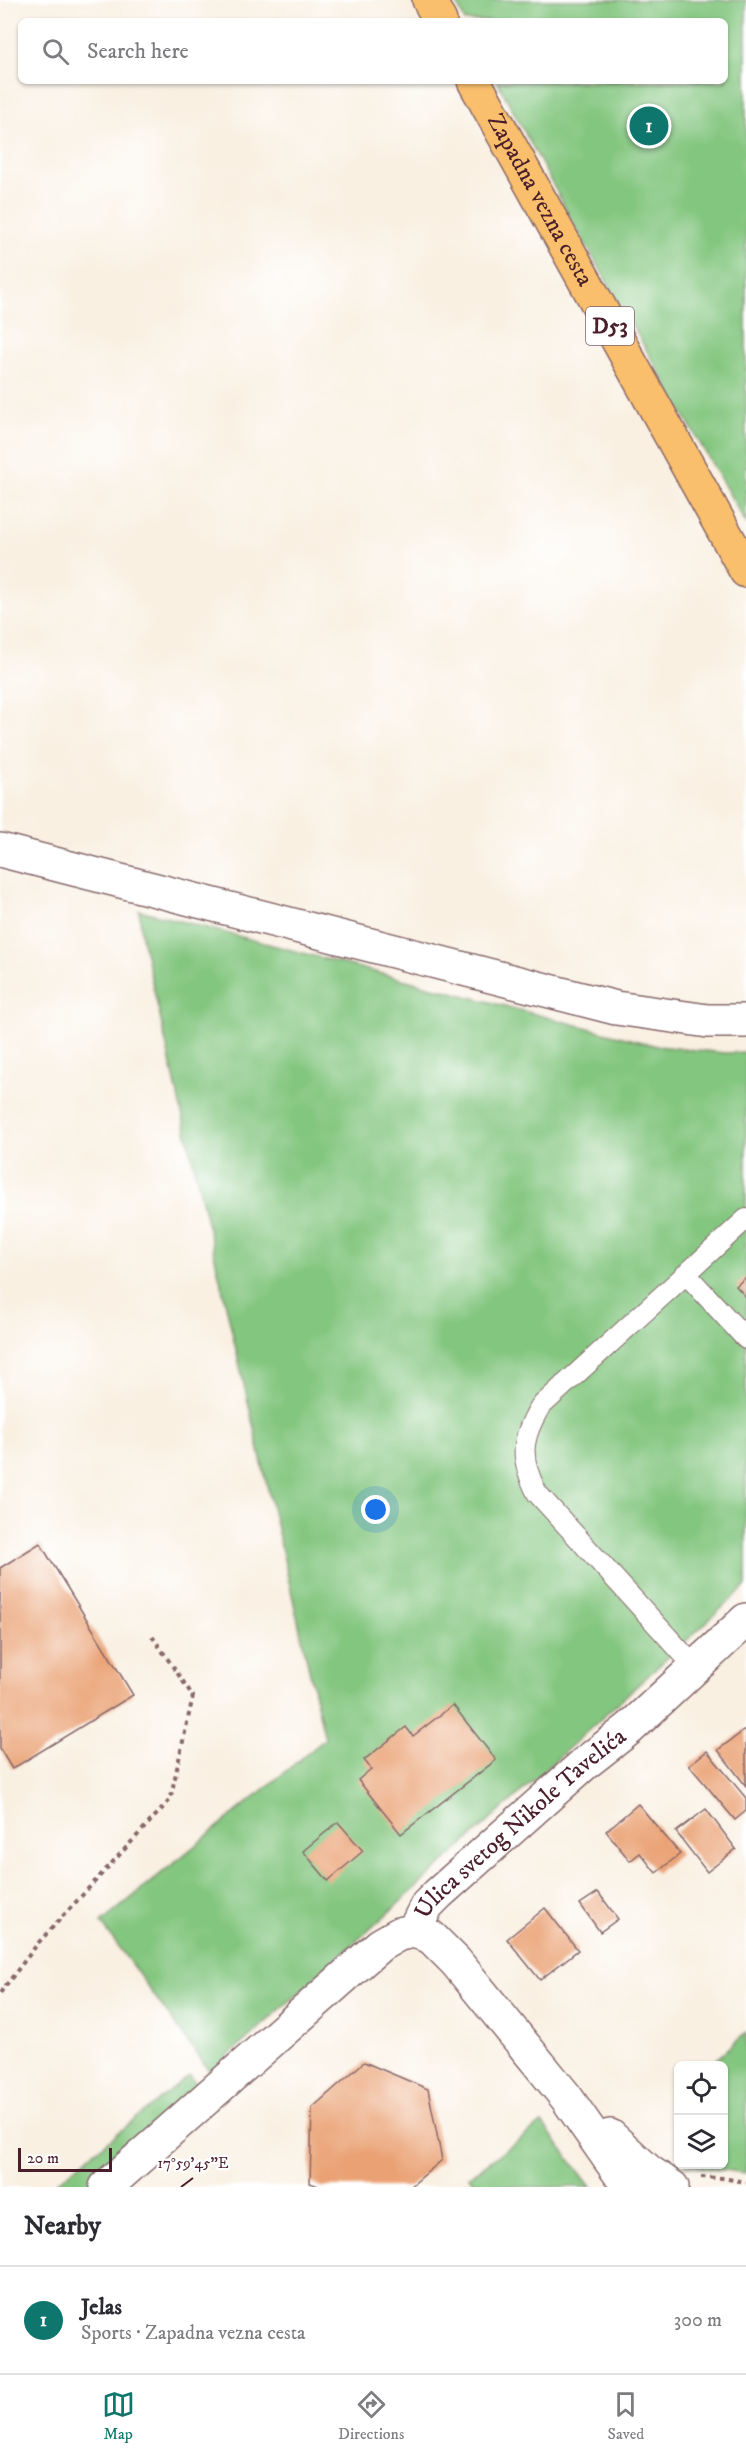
<!DOCTYPE html>
<meta charset="utf-8">
<style>
:root{--surface:#fff;--page:#f2f2f3;--text:#2b2b33;--muted:#7c7c81;--line:#e1e1e2;--accent:#0f766e}
body{margin:0;font-family:"IM FELL DW Pica",serif;background:var(--page);color:var(--text)}
.controls{position:absolute;right:18px;bottom:18px;display:grid;overflow:hidden;border-radius:9px;box-shadow:0 2px 4px #0004}
.controls button{width:54px;height:54px;display:grid;place-items:center;padding:0;border:0;border-bottom:2px solid var(--line);background:var(--surface);color:var(--text);font:30px sans-serif}
.scale{position:absolute;left:18px;bottom:15px;width:94px;box-sizing:border-box;padding-left:6px;border:3px solid #4a1f2b;border-top:0;font-size:16px;line-height:21px;white-space:nowrap;color:#4a1f2b;-webkit-text-stroke:4px #fff;paint-order:stroke}
.you{position:absolute;left:376px;top:1510px;width:21px;height:21px;margin:-15px;border:4px solid #fff;border-radius:50%;background:#1a73e8;box-shadow:0 0 0 9px #1a73e833}
.badge{display:grid;place-items:center;width:39px;height:39px;border-radius:50%;background:var(--accent);color:#fff;font-size:20px;font-weight:700}
.pin{position:absolute;translate:-50% -50%;border:3px solid #fff;box-shadow:0 2px 6px #0006}
.list{margin:0;padding:0;list-style:none}
h2{display:flex;justify-content:space-between;align-items:center;height:78px;margin:0;padding:0 24px;font-size:26px}
h2 small{font-size:20px;font-weight:400;color:var(--muted)}
.list li{display:grid;grid-template-columns:39px 1fr auto;gap:18px;align-items:center;box-sizing:border-box;height:108px;padding:0 24px;border-top:2px solid var(--line)}
.list b{display:block;font-size:22px;white-space:nowrap}
.list p{margin:0;font-size:20px;white-space:nowrap;color:var(--muted)}
.list em{font-size:20px;font-style:normal;color:var(--muted)}
.icon{flex:none;width:33px;height:33px;fill:none;stroke:currentColor;stroke-width:2;stroke-linecap:round;stroke-linejoin:round}
.map{position:relative;flex:none;width:746px;height:2187px;overflow:hidden}
.search{position:absolute;background:var(--surface);box-shadow:0 2px 4px #0004;left:18px;right:18px;top:18px;height:66px;display:flex;align-items:center;gap:15px;box-sizing:border-box;padding:0 21px;border-radius:9px;color:var(--muted);font-size:22px}
.sheet{height:186px;background:var(--surface)}
nav{display:flex;justify-content:space-around;align-items:center;box-sizing:border-box;height:84px;border-top:2px solid var(--line);background:var(--surface);font-size:16px;color:var(--muted)}
nav a{display:grid;justify-items:center;gap:3px}
nav .on{color:var(--accent)}
.map>svg:first-child{display:block}
.green{fill:#83c67f;stroke:#667255;stroke-width:1.5}
.building{fill:#eaa275}
.lines{fill:none;stroke-linecap:round;stroke-linejoin:round}
.lane-casing{stroke:#87686b;stroke-width:22}
.street-casing{stroke:#87686b;stroke-width:36}
.primary-casing{stroke:#87686b;stroke-width:36}
.path{stroke:#87686b;stroke-width:4;stroke-dasharray:4.5 4.5;stroke-linecap:butt}
.lane{stroke:#fff;stroke-width:20}
.street{stroke:#fff;stroke-width:33}
.primary{stroke:#f9bf6d;stroke-width:33}
.ticks{fill:none;stroke:#4a1f2b;stroke-width:2}
.labels{text-anchor:middle;dominant-baseline:central;stroke-width:4.5;stroke-linejoin:round;paint-order:stroke}
.shield{fill:#fff;stroke:#80626b;stroke-width:1.5}
.shield-label{font-size:22px;font-weight:bold;fill:#4a1f2b}
.street-label{font-size:24px;fill:#4a1f2b;stroke:#fff}
.ticks-label{font-size:15px;text-anchor:middle;fill:#4a1f2b;stroke:#fff;stroke-width:4.5;stroke-linejoin:round;paint-order:stroke}
</style>
<div class="map">
<svg width="746" height="2187" viewBox="0 0 746 2187">
<rect width="100%" height="100%" fill="#fff"/>
<filter id="ink" filterUnits="userSpaceOnUse"><feTurbulence type="fractalNoise" baseFrequency=".0167" numOctaves="2"/><feDisplacementMap in="SourceGraphic" scale="12" xChannelSelector="R" yChannelSelector="G"/><feConvolveMatrix kernelMatrix="1 2 1 2 8 2 1 2 1" color-interpolation-filters="sRGB"/></filter>
<filter id="wash" filterUnits="userSpaceOnUse"><feTurbulence type="fractalNoise" baseFrequency=".008" numOctaves="4" result="noise"/><feDisplacementMap in="SourceGraphic" scale="24" xChannelSelector="R" yChannelSelector="G"/><feGaussianBlur stdDeviation="1.35" result="paint"/><feColorMatrix in="noise" values="0 0 0 0 0 0 0 0 0 0 0 0 0 0 0 0 0 1.4 0 .05"/><feComposite in="paint" operator="in"/></filter>
<g filter="url(#wash)">
<rect width="100%" height="100%" fill="#f9f0e2"/>
<g class="green">
<polygon points="455,0 746,0 746,523 575,226 497,81 725,81 725,21 465,21"/>
<polygon points="139,910 657,1046 725,1053 746,1052 746,1586 417,1887 210,2072 101,1923 325,1739 142,938"/>
<polygon points="746,2033 746,2173 685,2165 724,2164 724,2066 710,2065"/>
<polygon points="190,2075 199,2088 83,2187 51,2187"/>
<polygon points="542,2123 591,2187 477,2187 469,2177"/>
</g>
<g id="blocks">
<g class="building">
<polygon points="746,1277 746,1297 736,1286"/>
<polygon points="40,1543 133,1695 12,1769 0,1749 0,1568"/>
<polygon points="453,1705 496,1760 401,1834 358,1780 371,1769 364,1760 406,1727 413,1736"/>
<polygon points="746,1729 746,1786 718,1750"/>
<polygon points="707,1751 746,1798 746,1811 735,1820 689,1765"/>
<polygon points="638,1804 680,1854 656,1873 640,1853 630,1861 606,1831"/>
<polygon points="706,1809 736,1849 707,1872 676,1832"/>
<polygon points="338,1822 363,1851 328,1881 303,1851"/>
<polygon points="598,1892 618,1919 600,1932 580,1904"/>
<polygon points="545,1908 578,1950 540,1980 507,1939"/>
<polygon points="364,2062 428,2089 442,2160 410,2187 321,2187 310,2183 312,2108"/>
</g>
</g>
</g>
<g filter="url(#ink)">
<use href="#blocks" fill-opacity="0" stroke="#87686b" stroke-width="1.5"/>
<g class="lines">
<g class="lane-casing">
<g id="lane">
<polyline points="686,1274 746,1219"/>
<path d="M695 1667 537 1493C520 1459 520 1440 540 1407L686 1274 746 1339"/>
</g>
</g>
<g class="street-casing">
<g id="street">
<polyline points="0,850 616,1008 708,1021 746,1021"/>
<path id="s1" d="M414 1931 427 1905 438 1894 584 1764 630 1728 746 1620"/>
<polyline points="610,2136 648,2171 672,2187"/>
<polyline points="106,2187 380,1945 399,1934 414,1931 431,1937 456,1962 566,2097 629,2187"/>
</g>
</g>
<g class="primary-casing">
<g id="primary">
<polyline points="429,0 440,21"/>
<path id="s2" d="M474 81 746 571"/>
</g>
</g>
<g class="path">
<polyline points="0,1993 39,1942 170,1800 193,1696 152,1636"/>
<polyline points="701,2177 722,2178 746,2182"/>
</g>
<use href="#lane" class="lane"/>
<use href="#street" class="street"/>
<use href="#primary" class="primary"/>
</g>
</g>
<path class="ticks" d="M181 2187 193 2178"/>
<g class="labels">
<rect class="shield" x="586" y="307" width="48" height="38" rx="4.5"/>
<g class="shield-label">
<text x="610" y="326">D53</text>
</g>
<g class="street-label">
<text stroke="none"><textPath href="#s2" startOffset="136">Zapadna vezna cesta</textPath></text>
<text stroke="none"><textPath href="#s1" startOffset="153">Ulica svetog Nikole Tavelića</textPath></text>
</g>
</g>
<g class="ticks-label">
<text x="193" y="2168">17°59'45"E</text>
</g>
</svg>
<div class="controls">
<button><svg class="icon" aria-label="locate" viewBox="0 0 24 24"><circle cx="12" cy="12" r="6"/><path d="M12 2v4M12 18v4M2 12h4M18 12h4"/></svg></button>
<button><svg class="icon" aria-label="layers" viewBox="0 0 24 24"><path d="M12 4l9 5-9 5-9-5zM3 14l9 5 9-5"/></svg></button>
</div>
<div class="scale">20 m</div>
<div class="you"></div>
<div class="pin badge" style="left:649px;top:126px">1</div>
<div class="search"><svg class="icon" aria-label="search" viewBox="0 0 24 24"><circle cx="10" cy="10" r="6"/><path d="M15 15l6 6"/></svg>Search here</div>
</div>
<section class="sheet">
<h2>Nearby<small></small></h2>
<ul class="list">
<li><span class="badge">1</span><div><b>Jelas</b><p>Sports · Zapadna vezna cesta</p></div><em>300 m</em></li>
</ul>
</section>
<nav>
<a class="on"><svg class="icon" aria-label="map" viewBox="0 0 24 24"><path d="M3 6l6-2 6 2 6-2v14l-6 2-6-2-6 2zM9 4v14M15 6v14"/></svg>Map</a>
<a><svg class="icon" aria-label="directions" viewBox="0 0 24 24"><path d="M12 3l9 9-9 9-9-9zM9 14v-3h6M13 9l2 2-2 2"/></svg>Directions</a>
<a><svg class="icon" aria-label="saved" viewBox="0 0 24 24"><path d="M7 4h10v16l-5-4-5 4z"/></svg>Saved</a>
</nav>
